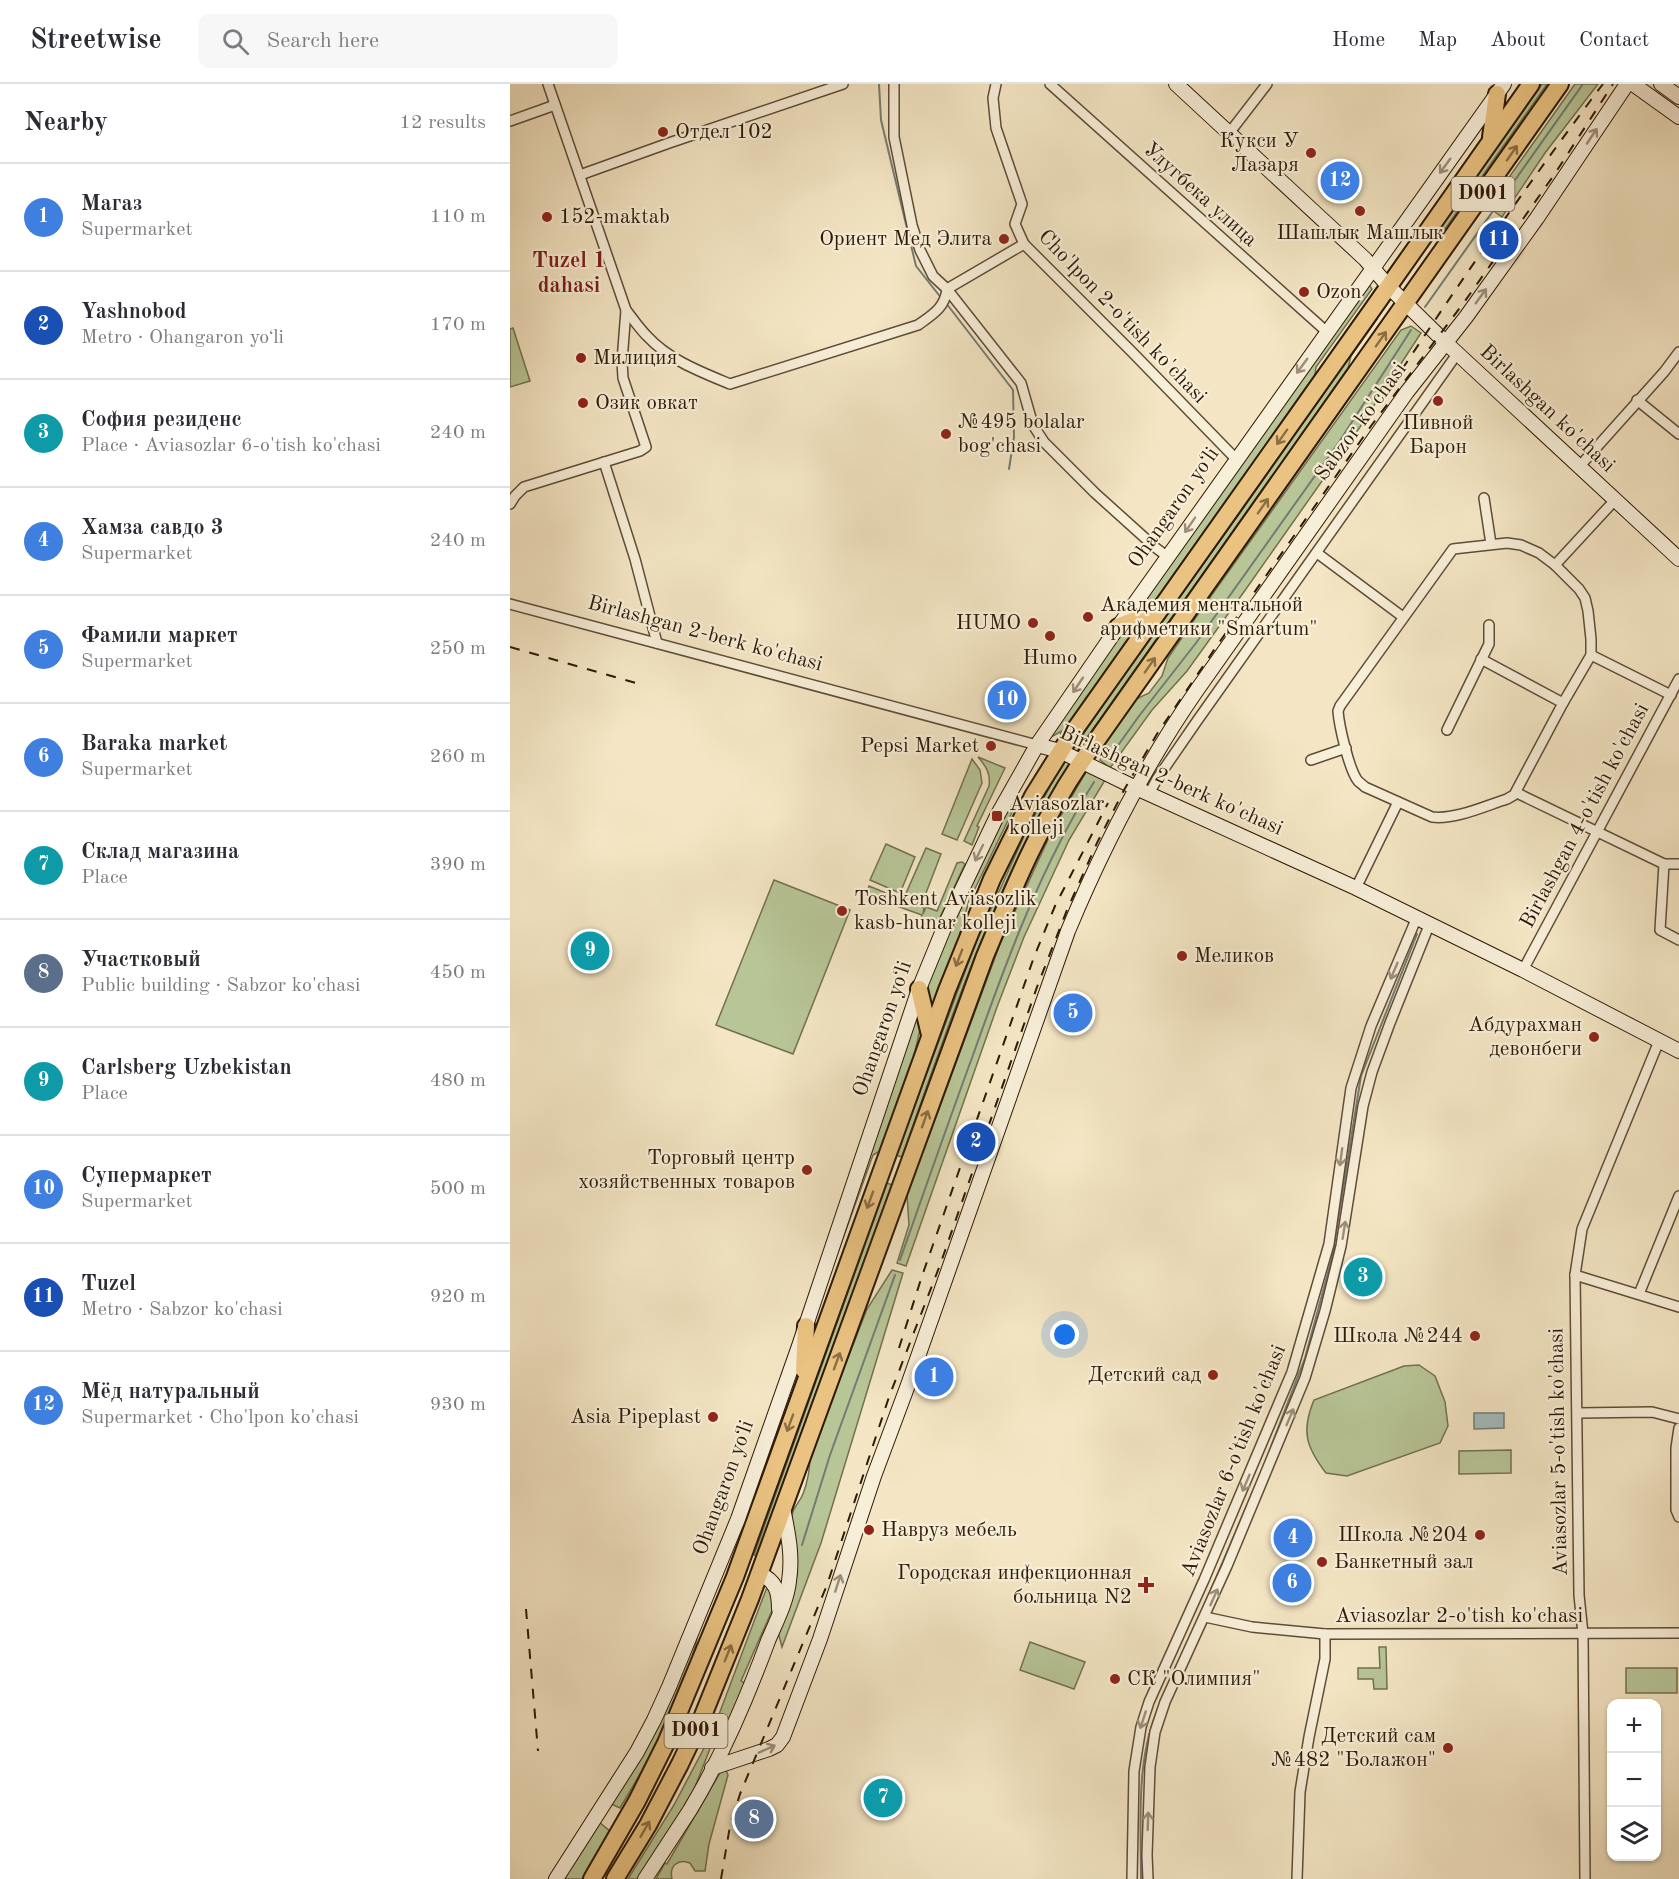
<!DOCTYPE html>
<meta charset="utf-8">
<style>
:root{--surface:#fff;--page:#f7f7f7;--text:#2b2b33;--muted:#7c7c81;--line:#e1e1e2;--accent:#8f2418}
body{margin:0;font-family:"Old Standard TT",serif;background:var(--page);color:var(--text)}
.controls{position:absolute;right:18px;bottom:18px;display:grid;overflow:hidden;border-radius:12px;box-shadow:0 2px 4px #0004}
.controls button{width:54px;height:54px;display:grid;place-items:center;padding:0;border:0;border-bottom:2px solid var(--line);background:var(--surface);color:var(--text);font:30px sans-serif}
.you{position:absolute;left:555px;top:1251px;width:21px;height:21px;margin:-15px;border:4px solid #fff;border-radius:50%;background:#1a73e8;box-shadow:0 0 0 9px #1a73e833}
.badge{display:grid;place-items:center;width:39px;height:39px;border-radius:50%;background:var(--accent);color:#fff;font-size:20px;font-weight:700}
.pin{position:absolute;translate:-50% -50%;border:3px solid #fff;box-shadow:0 2px 6px #0006}
.list{margin:0;padding:0;list-style:none}
h2{display:flex;justify-content:space-between;align-items:center;height:78px;margin:0;padding:0 24px;font-size:26px}
h2 small{font-size:20px;font-weight:400;color:var(--muted)}
.list li{display:grid;grid-template-columns:39px 1fr auto;gap:18px;align-items:center;box-sizing:border-box;height:108px;padding:0 24px;border-top:2px solid var(--line)}
.list b{display:block;font-size:22px;white-space:nowrap}
.list p{margin:0;font-size:20px;white-space:nowrap;color:var(--muted)}
.list em{font-size:20px;font-style:normal;color:var(--muted)}
.icon{flex:none;width:33px;height:33px;fill:none;stroke:currentColor;stroke-width:2;stroke-linecap:round;stroke-linejoin:round}
.map{position:relative;flex:none;width:1169px;height:1795px;overflow:hidden}
header{display:flex;align-items:center;gap:36px;box-sizing:border-box;height:84px;padding:0 30px;background:var(--surface);border-bottom:2px solid var(--line)}
header strong{font-size:28px}
nav{display:flex;gap:33px;margin-inline-start:auto;font-size:21px}
.search{width:420px;height:54px;background:var(--page);display:flex;align-items:center;gap:15px;box-sizing:border-box;padding:0 21px;border-radius:12px;color:var(--muted);font-size:22px}
main{display:flex}
aside{flex:1;background:var(--surface)}
.map>svg:first-child{display:block}
.green{fill:#b8c697;stroke:#72704e;stroke-width:1.5}
.water{fill:#a2bcbf;stroke:#737b75;stroke-width:1.5}
.lines{fill:none;stroke-linecap:round;stroke-linejoin:round}
.stream{stroke:#737b75;stroke-width:2}
.street-casing{stroke:#5f4c36;stroke-width:12}
.secondary-casing{stroke:#2d1906;stroke-width:16}
.highway-casing{stroke:#2d1906;stroke-width:20}
.street{stroke:#f8efd9;stroke-width:9}
.secondary{stroke:#f8efd9;stroke-width:14}
.highway{stroke:#eac382;stroke-width:16}
.rail{stroke:#2d1906;stroke-width:2;stroke-dasharray:10 10;stroke-linecap:butt}
.oneway{stroke:#9d8f7a}
.oneway2{stroke:#8c6e44}
.poi-dot{fill:#8f2418;stroke:#f8efd9;stroke-width:2}
.labels{text-anchor:middle;dominant-baseline:central;stroke-width:4.5;stroke-linejoin:round;paint-order:stroke}
.shield{fill:#f8efd9;stroke:#6a5945;stroke-width:1.5}
.shield-label{font-size:20px;font-weight:bold;fill:#2d1906}
.poi-label{font-size:21px;fill:#2d1906;stroke:#f8efd9;text-anchor:start}
.street-label{font-size:21px;fill:#2d1906;stroke:#f8efd9}
.neighbourhood-label{font-size:22px;font-weight:bold;fill:#7a1f14;stroke:#f8efd9}
</style>
<header>
<strong>Streetwise</strong>
<div class="search"><svg class="icon" aria-label="search" viewBox="0 0 24 24"><circle cx="10" cy="10" r="6"/><path d="M15 15l6 6"/></svg>Search here</div>
<nav><a>Home</a><a>Map</a><a>About</a><a>Contact</a></nav>
</header>
<main>
<aside>
<h2>Nearby<small>12 results</small></h2>
<ul class="list">
<li><span class="badge" style="background:#3f7fe0">1</span><div><b>Магаз</b><p>Supermarket</p></div><em>110 m</em></li>
<li><span class="badge" style="background:#1a4fb4">2</span><div><b>Yashnobod</b><p>Metro · Ohangaron yoʻli</p></div><em>170 m</em></li>
<li><span class="badge" style="background:#0f9aa8">3</span><div><b>София резиденс</b><p>Place · Aviasozlar 6-o'tish ko'chasi</p></div><em>240 m</em></li>
<li><span class="badge" style="background:#3f7fe0">4</span><div><b>Хамза савдо 3</b><p>Supermarket</p></div><em>240 m</em></li>
<li><span class="badge" style="background:#3f7fe0">5</span><div><b>Фамили маркет</b><p>Supermarket</p></div><em>250 m</em></li>
<li><span class="badge" style="background:#3f7fe0">6</span><div><b>Baraka market</b><p>Supermarket</p></div><em>260 m</em></li>
<li><span class="badge" style="background:#0f9aa8">7</span><div><b>Склад магазина</b><p>Place</p></div><em>390 m</em></li>
<li><span class="badge" style="background:#5c6f8a">8</span><div><b>Участковый</b><p>Public building · Sabzor ko'chasi</p></div><em>450 m</em></li>
<li><span class="badge" style="background:#0f9aa8">9</span><div><b>Carlsberg Uzbekistan</b><p>Place</p></div><em>480 m</em></li>
<li><span class="badge" style="background:#3f7fe0">10</span><div><b>Супермаркет</b><p>Supermarket</p></div><em>500 m</em></li>
<li><span class="badge" style="background:#1a4fb4">11</span><div><b>Tuzel</b><p>Metro · Sabzor ko'chasi</p></div><em>920 m</em></li>
<li><span class="badge" style="background:#3f7fe0">12</span><div><b>Мёд натуральный</b><p>Supermarket · Cho'lpon ko'chasi</p></div><em>930 m</em></li>
</ul>
</aside>
<div class="map">
<svg width="1169" height="1795" viewBox="0 0 1169 1795">
<rect width="100%" height="100%" fill="#f4e6c4"/>
<filter id="stains"><feTurbulence type="fractalNoise" baseFrequency=".00333" numOctaves="4"/><feColorMatrix values="0 0 0 0 .2 0 0 0 0 .09 0 0 0 0 .02 0 0 0 .5 -.17"/></filter>
<radialGradient id="worn" r=".72"><stop offset=".6" stop-color="#630" stop-opacity="0"/><stop offset="1" stop-color="#630" stop-opacity=".3"/></radialGradient>
<g class="green">
<polygon points="1032,0 1037,0 928,155 930,144"/>
<polygon points="1065,0 1088,0 1035,69 992,133 978,123"/>
<polygon points="858,199 862,205 806,283 804,298 642,524 624,529"/>
<path d="M866 234 867 235 841 272 838 284 571 662C558 682 544 703 533 724 474 835 433 955 392 1073L386 1071 467 856 515 750 544 695 567 659 612 593 732 426Z"/>
<polygon points="901,242 911,249 850,343 736,505 677,587 642,626 600,684 590,676 593,670 588,667 626,615 639,609 652,592 658,574 691,526 891,246"/>
<polygon points="3,244 20,297 0,303 0,245"/>
<polygon points="632,540 554,646 539,654 614,546"/>
<path d="M468 673 495 684 467 742 469 743 462 761 454 757 479 702C481 690 476 682 468 673Z"/>
<polygon points="462,675 470,686 472,699 447,756 432,750"/>
<polygon points="581,679 598,691 559,756 514,853 487,923 396,1182 387,1179 399,1141 397,1111 490,860 541,749"/>
<polygon points="501,720 505,722 459,817 447,860 423,926 414,907 442,838"/>
<polygon points="376,760 405,773 390,809 360,796"/>
<polygon points="416,764 431,770 411,822 414,824 413,830 416,823 427,827 447,779 452,778 455,780 425,844 410,838 412,831 356,811 359,802 393,816"/>
<polygon points="264,796 340,826 283,970 206,941"/>
<polygon points="407,930 411,941 403,976 370,1067 363,1071 300,1246"/>
<polygon points="377,1099 382,1101 248,1473 244,1471"/>
<path d="M382 1186 393 1189 311 1459 272 1563 268 1548 285 1482 282 1431C284 1422 290 1418 293 1410 298 1397 300 1385 300 1371L357 1225Z"/>
<path d="M909 1281 925 1292 935 1318 938 1342 930 1359 837 1392 816 1389C796 1363 791 1347 804 1316L894 1282Z"/>
<polygon points="1001,1366 1001,1389 949,1390 949,1367"/>
<polygon points="257,1503 260,1507 264,1522 231,1597 237,1600 212,1656 205,1652 181,1713 130,1795 118,1795 164,1721 202,1649"/>
<path d="M190 1543C187 1552 186 1561 183 1570 168 1624 139 1676 110 1724L101 1720Z"/>
<polygon points="520,1558 575,1578 564,1605 510,1586"/>
<polygon points="869,1563 876,1563 877,1605 864,1605 863,1595 848,1595 848,1584 870,1584"/>
<rect x="1116" y="1584" width="51" height="25"/>
<path d="M216 1686 218 1691 199 1760 195 1787H185L180 1779C168 1774 159 1782 162 1795H146L155 1779 157 1780 211 1687Z"/>
<polygon points="89,1738 101,1748 72,1795 53,1795"/>
</g>
<polygon class="water" points="964,1329 994,1329 994,1344 964,1345"/>
<g class="lines">
<g class="stream">
<polyline points="369,0 371,36 406,182 432,215"/>
<polyline points="436,219 503,306 504,353 499,385"/>
<polyline points="915,223 1073,0"/>
<polyline points="599,674 629,632 686,559 829,358 901,246"/>
<path d="M390 1176C414 1108 438 1039 463 971 496 878 531 782 584 698"/>
<polyline points="292,1461 320,1371 385,1191"/>
<polyline points="694,1522 752,1386 795,1274 822,1174 851,992 907,850"/>
<path d="M631 1795C631 1736 625 1672 651 1618"/>
</g>
<g class="street-casing">
<g id="street">
<path d="M38 0 116 226C123 235 129 244 137 252 159 276 191 288 220 300L408 241C422 231 435 224 437 205L514 160"/>
<polyline points="384,0 384,53 402,141 410,166 423,192 437,205 511,299 523,341 534,358 585,409 646,464 658,473"/>
<polyline points="486,0 483,14 486,44 512,120 505,140 514,160 622,268 726,375"/>
<polyline points="540,0 817,248"/>
<polyline points="0,37 45,21"/>
<polyline points="720,48 757,0"/>
<polyline points="70,91 159,59 333,0"/>
<polyline points="1127,316 1169,350"/>
<polyline points="94,378 125,475 147,559"/>
<polyline points="1069,383 1154,288 1169,268"/>
<polyline points="974,414 981,460"/>
<polyline points="0,420 5,412 14,403 130,367 136,363 113,294 112,277 116,226"/>
<path d="M997 459 1011 461 1029 469 1045 481 1069 505 1075 514 1078 527 1081 555V571L1053 619 1004 711 997 715C975 722 945 736 922 733L855 703C853 701 849 698 848 697 839 686 829 641 828 627L830 622 943 465Z"/>
<polyline points="807,469 893,533"/>
<polyline points="1045,481 1105,416"/>
<polyline points="0,520 527,661"/>
<polyline points="1081,571 1161,611"/>
<polyline points="971,575 1053,619"/>
<polyline points="937,646 979,560 979,541"/>
<polyline points="801,676 836,664"/>
<polyline points="1007,709 1154,780 1169,780"/>
<polyline points="639,710 647,695 687,637 947,270"/>
<polyline points="1154,780 1150,846 1169,856"/>
<polyline points="846,804 888,718"/>
<polyline points="1013,886 1169,595"/>
<polyline points="1065,1191 1169,1223"/>
<polyline points="1129,1210 1169,1112"/>
<polyline points="1068,1329 1142,1328 1169,1335"/>
<polyline points="1169,1344 1166,1364 1166,1426 1169,1433"/>
<polyline points="695,1533 742,1543 815,1550 1169,1549"/>
<polyline points="622,1795 624,1687 631,1643 639,1618 694,1496 782,1288 819,1160 841,1004 861,942 907,833"/>
<polyline points="638,1795 637,1771 640,1683 645,1648 655,1618 717,1482 795,1294 815,1227 831,1162 853,1022 862,988 880,939 920,839"/>
<polyline points="787,1795 790,1708 799,1653 815,1575 815,1550"/>
<polyline points="1075,1795 1073,1550 1069,1511 1065,1191 1072,1145 1149,957"/>
</g>
</g>
<g class="secondary-casing">
<g id="secondary">
<polyline points="666,0 855,175 879,203 935,258 1169,475"/>
<polyline points="1123,0 1169,33"/>
<polyline points="1151,0 1169,13"/>
<polyline points="527,661 550,667 626,704 846,804 1013,886 1169,967"/>
<path d="M249 1490C266 1496 269 1508 269 1525"/>
<path d="M202 1684 259 1665 267 1661 273 1653 310 1555 364 1392 398 1301 558 847C593 763 635 681 687 606L897 308 956 233 1027 134 1117 0"/>
<polyline points="46,1795 127,1668 144,1636 159,1603 228,1435 289,1262 409,905 436,839 487,732 527,661 608,543 994,0"/>
<path d="M135 1795C150 1772 165 1749 180 1726 212 1673 237 1614 258 1557 266 1538 277 1517 279 1497 283 1472 278 1449 273 1424"/>
</g>
</g>
<g class="highway-casing">
<g id="highway">
<polyline points="981,53 987,10"/>
<polyline points="608,543 649,526"/>
<polyline points="409,905 420,951"/>
<polyline points="294,1286 296,1242"/>
<polyline points="82,1795 127,1717 156,1659 225,1493 437,906 482,795 523,712 561,651 862,226 1021,0"/>
<path d="M105 1795 138 1741 170 1680 192 1634 240 1515 475 872C503 805 531 737 572 677L1050 0"/>
</g>
</g>
<use href="#street" class="street"/>
<use href="#secondary" class="secondary"/>
<use href="#highway" class="highway"/>
<g class="rail">
<path d="M881 302C949 199 1019 98 1093 0"/>
<polyline points="0,563 126,599"/>
<polyline points="389,1264 412,1192 524,873 545,822 598,719"/>
<polyline points="16,1525 28,1667"/>
<polyline points="211,1795 220,1742 230,1710 317,1501 379,1313 430,1181 527,903 557,826 587,759 614,706 647,650 706,563 861,342 955,217 1044,91 1103,0"/>
</g>
</g>
<defs><path id="oneway-shaft" d="M-6 0H5M1.5-3L5.5 0L1.5 3" fill="none" stroke-width="1.6" stroke-linecap="round" stroke-linejoin="round" transform="scale(1.5)"/></defs>
<g class="oneway">
<use href="#oneway-shaft" transform="translate(1082 52) rotate(-56)"/>
<use href="#oneway-shaft" transform="translate(935 82) rotate(126)"/>
<use href="#oneway-shaft" transform="translate(971 212) rotate(-54)"/>
<use href="#oneway-shaft" transform="translate(792 282) rotate(126)"/>
<use href="#oneway-shaft" transform="translate(680 441) rotate(125)"/>
<use href="#oneway-shaft" transform="translate(568 601) rotate(124)"/>
<use href="#oneway-shaft" transform="translate(469 769) rotate(116)"/>
<use href="#oneway-shaft" transform="translate(884 887) rotate(113)"/>
<use href="#oneway-shaft" transform="translate(831 1073) rotate(98)"/>
<use href="#oneway-shaft" transform="translate(834 1146) rotate(-81)"/>
<use href="#oneway-shaft" transform="translate(780 1333) rotate(-67)"/>
<use href="#oneway-shaft" transform="translate(736 1399) rotate(113)"/>
<use href="#oneway-shaft" transform="translate(328 1499) rotate(-72)"/>
<use href="#oneway-shaft" transform="translate(704 1513) rotate(-66)"/>
<use href="#oneway-shaft" transform="translate(633 1636) rotate(108)"/>
<use href="#oneway-shaft" transform="translate(257 1665) rotate(-24)"/>
<use href="#oneway-shaft" transform="translate(638 1737) rotate(-88)"/>
</g>
<g class="oneway2">
<use href="#oneway-shaft" transform="translate(1002 69) rotate(-55)"/>
<use href="#oneway-shaft" transform="translate(871 255) rotate(-55)"/>
<use href="#oneway-shaft" transform="translate(772 353) rotate(125)"/>
<use href="#oneway-shaft" transform="translate(753 422) rotate(-55)"/>
<use href="#oneway-shaft" transform="translate(640 581) rotate(-55)"/>
<use href="#oneway-shaft" transform="translate(449 874) rotate(111)"/>
<use href="#oneway-shaft" transform="translate(415 1035) rotate(-70)"/>
<use href="#oneway-shaft" transform="translate(360 1116) rotate(110)"/>
<use href="#oneway-shaft" transform="translate(327 1277) rotate(-70)"/>
<use href="#oneway-shaft" transform="translate(280 1339) rotate(110)"/>
<use href="#oneway-shaft" transform="translate(218 1569) rotate(-68)"/>
<use href="#oneway-shaft" transform="translate(135 1745) rotate(-60)"/>
</g>
<g class="poi-dot">
<circle cx="153" cy="48" r="6"/>
<circle cx="801" cy="69" r="6"/>
<circle cx="850" cy="127" r="6"/>
<circle cx="37" cy="133" r="6"/>
<circle cx="494" cy="155" r="6"/>
<circle cx="794" cy="208" r="6"/>
<circle cx="71" cy="274" r="6"/>
<circle cx="928" cy="317" r="6"/>
<circle cx="73" cy="319" r="6"/>
<circle cx="436" cy="350" r="6"/>
<circle cx="578" cy="533" r="6"/>
<circle cx="523" cy="539" r="6"/>
<circle cx="540" cy="552" r="6"/>
<circle cx="481" cy="662" r="6"/>
<rect x="481" y="726" width="12" height="12" rx="3"/>
<circle cx="332" cy="827" r="6"/>
<circle cx="672" cy="872" r="6"/>
<circle cx="1084" cy="953" r="6"/>
<circle cx="297" cy="1086" r="6"/>
<circle cx="965" cy="1252" r="6"/>
<circle cx="703" cy="1291" r="6"/>
<circle cx="203" cy="1333" r="6"/>
<circle cx="359" cy="1446" r="6"/>
<circle cx="970" cy="1451" r="6"/>
<circle cx="812" cy="1478" r="6"/>
<path d="M633 1492h6v6h6v6h-6v6h-6v-6h-6v-6h6z"/>
<circle cx="605" cy="1595" r="6"/>
<circle cx="938" cy="1664" r="6"/>
</g>
<g class="labels">
<g class="shield">
<rect x="941.5" y="93" width="63" height="34" rx="4.5"/>
<rect x="154.5" y="1630" width="63" height="34" rx="4.5"/>
</g>
<g class="shield-label">
<text x="973" y="110">D001</text>
<text x="186" y="1647">D001</text>
</g>
<g class="poi-label">
<text x="165" y="48">Отдел 102</text>
<text x="789" y="57" text-anchor="end">Кукси У<tspan x="789" dy="24">Лазаря</tspan></text>
<text x="49" y="133">152-maktab</text>
<text x="850" y="149" text-anchor="middle">Шашлык Машлык</text>
<text x="482" y="155" text-anchor="end">Ориент Мед Элита</text>
<text x="806" y="208">Ozon</text>
<text x="83" y="274">Милиция</text>
<text x="85" y="319">Озик овкат</text>
<text x="448" y="338">№495 bolalar<tspan x="448" dy="24">bog'chasi</tspan></text>
<text x="928" y="339" text-anchor="middle">Пивной<tspan x="928" dy="24">Барон</tspan></text>
<text x="590" y="521">Академия ментальной<tspan x="590" dy="24">арифметики "Smartum"</tspan></text>
<text x="511" y="539" text-anchor="end">HUMO</text>
<text x="540" y="574" text-anchor="middle">Humo</text>
<text x="469" y="662" text-anchor="end">Pepsi Market</text>
<text x="499" y="720">Aviasozlar<tspan x="499" dy="24">kolleji</tspan></text>
<text x="344" y="815">Toshkent Aviasozlik<tspan x="344" dy="24">kasb-hunar kolleji</tspan></text>
<text x="684" y="872">Меликов</text>
<text x="1072" y="941" text-anchor="end">Абдурахман<tspan x="1072" dy="24">девонбеги</tspan></text>
<text x="285" y="1074" text-anchor="end">Торговый центр<tspan x="285" dy="24">хозяйственных товаров</tspan></text>
<text x="953" y="1252" text-anchor="end">Школа №244</text>
<text x="691" y="1291" text-anchor="end">Детский сад</text>
<text x="191" y="1333" text-anchor="end">Asia Pipeplast</text>
<text x="371" y="1446">Навруз мебель</text>
<text x="958" y="1451" text-anchor="end">Школа №204</text>
<text x="824" y="1478">Банкетный зал</text>
<text x="622" y="1489" text-anchor="end">Городская инфекционная<tspan x="622" dy="24">больница N2</tspan></text>
<text x="617" y="1595">СК "Олимпия"</text>
<text x="926" y="1652" text-anchor="end">Детский сам<tspan x="926" dy="24">№482 "Болажон"</tspan></text>
</g>
<g class="street-label">
<text transform="translate(690 111) rotate(42)">Улугбека улица</text>
<text transform="translate(612 233) rotate(46)">Cho'lpon 2-o'tish ko'chasi</text>
<text transform="translate(1037 325) rotate(43)">Birlashgan ko'chasi</text>
<text transform="translate(851 338) rotate(-54)">Sabzor ko'chasi</text>
<text transform="translate(664 424) rotate(-55)">Ohangaron yoʻli</text>
<text transform="translate(195 550) rotate(15)">Birlashgan 2-berk ko'chasi</text>
<text transform="translate(661 697) rotate(24)">Birlashgan 2-berk ko'chasi</text>
<text transform="translate(1075 732) rotate(-62)">Birlashgan 4-o'tish ko'chasi</text>
<text transform="translate(373 945) rotate(-71)">Ohangaron yoʻli</text>
<text transform="translate(1049 1368) rotate(-91)">Aviasozlar 5-o'tish ko'chasi</text>
<text transform="translate(724 1377) rotate(-68)">Aviasozlar 6-o'tish ko'chasi</text>
<text transform="translate(214 1404) rotate(-70)">Ohangaron yoʻli</text>
<text x="949" y="1532">Aviasozlar 2-o'tish ko'chasi</text>
</g>
<g class="neighbourhood-label">
<text x="59" y="177">Tuzel 1<tspan x="59" dy="25">dahasi</tspan></text>
</g>
</g>
<rect width="100%" height="100%" filter="url(#stains)"/>
<rect width="100%" height="100%" fill="url(#worn)"/>
</svg>
<div class="controls">
<button>+</button>
<button>−</button>
<button><svg class="icon" aria-label="layers" viewBox="0 0 24 24"><path d="M12 4l9 5-9 5-9-5zM3 14l9 5 9-5"/></svg></button>
</div>
<div class="you"></div>
<div class="pin badge" style="left:424px;top:1293px;background:#3f7fe0">1</div>
<div class="pin badge" style="left:466px;top:1058px;background:#1a4fb4">2</div>
<div class="pin badge" style="left:853px;top:1193px;background:#0f9aa8">3</div>
<div class="pin badge" style="left:783px;top:1454px;background:#3f7fe0">4</div>
<div class="pin badge" style="left:563px;top:929px;background:#3f7fe0">5</div>
<div class="pin badge" style="left:782px;top:1499px;background:#3f7fe0">6</div>
<div class="pin badge" style="left:373px;top:1714px;background:#0f9aa8">7</div>
<div class="pin badge" style="left:244px;top:1735px;background:#5c6f8a">8</div>
<div class="pin badge" style="left:80px;top:867px;background:#0f9aa8">9</div>
<div class="pin badge" style="left:497px;top:616px;background:#3f7fe0">10</div>
<div class="pin badge" style="left:989px;top:156px;background:#1a4fb4">11</div>
<div class="pin badge" style="left:830px;top:97px;background:#3f7fe0">12</div>
</div>
</main>
